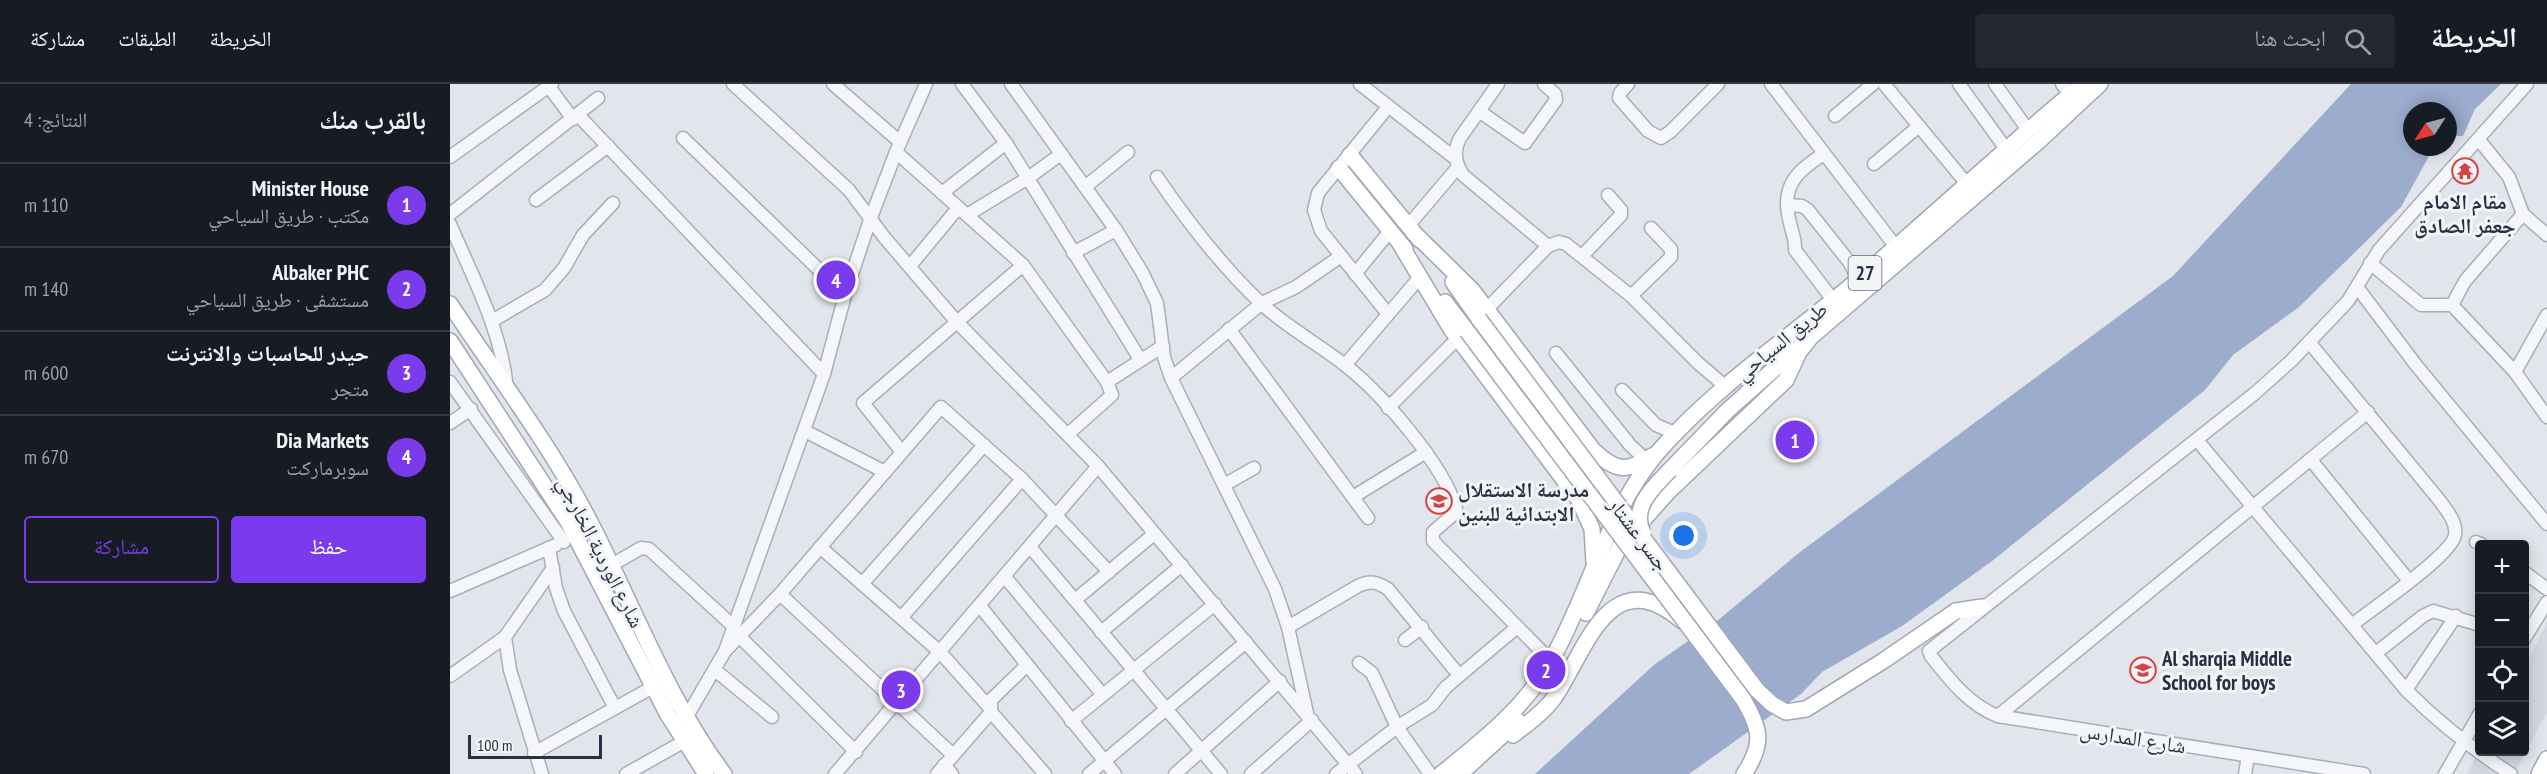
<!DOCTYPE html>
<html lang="ar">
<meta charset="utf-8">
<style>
:root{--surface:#171b24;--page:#242831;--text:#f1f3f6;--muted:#9ea1a6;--line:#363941;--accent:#7c3aed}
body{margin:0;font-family:"PT Sans Narrow","Noto Naskh Arabic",sans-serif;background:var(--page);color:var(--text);direction:rtl}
.controls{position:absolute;right:18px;bottom:18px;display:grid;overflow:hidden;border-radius:6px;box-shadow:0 3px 15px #0003}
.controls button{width:54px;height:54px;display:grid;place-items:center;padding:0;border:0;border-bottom:2px solid var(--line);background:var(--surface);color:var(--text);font:30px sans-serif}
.compass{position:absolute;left:1953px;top:18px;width:54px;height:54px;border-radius:50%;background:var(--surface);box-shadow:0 3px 15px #0003;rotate:234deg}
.scale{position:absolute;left:18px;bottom:15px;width:134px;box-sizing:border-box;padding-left:6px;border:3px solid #292f45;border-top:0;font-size:16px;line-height:21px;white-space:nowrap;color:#292f45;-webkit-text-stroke:4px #f2f4f8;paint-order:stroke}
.you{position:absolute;left:1234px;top:452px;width:21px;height:21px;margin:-15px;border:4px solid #fff;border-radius:50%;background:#1a73e8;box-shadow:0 0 0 9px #1a73e833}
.badge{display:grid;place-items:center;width:39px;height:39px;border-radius:50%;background:var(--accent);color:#fff;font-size:20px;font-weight:700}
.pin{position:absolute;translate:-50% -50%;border:3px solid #fff;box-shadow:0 2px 6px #0006}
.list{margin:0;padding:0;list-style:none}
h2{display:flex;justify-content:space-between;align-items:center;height:78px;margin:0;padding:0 24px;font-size:26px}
h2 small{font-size:20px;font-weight:400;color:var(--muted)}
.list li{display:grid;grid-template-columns:39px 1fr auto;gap:18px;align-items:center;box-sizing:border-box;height:84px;padding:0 24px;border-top:2px solid var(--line)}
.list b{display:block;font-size:22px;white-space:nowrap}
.list p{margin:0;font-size:20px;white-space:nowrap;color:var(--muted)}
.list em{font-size:20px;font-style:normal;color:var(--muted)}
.actions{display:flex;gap:12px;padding:18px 24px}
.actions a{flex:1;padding:14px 0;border:2px solid var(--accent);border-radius:6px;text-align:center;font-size:21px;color:var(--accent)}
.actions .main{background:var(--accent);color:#fff}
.icon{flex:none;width:33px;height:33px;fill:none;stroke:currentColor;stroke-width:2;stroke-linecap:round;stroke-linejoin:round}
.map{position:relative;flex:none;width:2097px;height:690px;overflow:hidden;direction:ltr}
header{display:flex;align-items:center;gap:36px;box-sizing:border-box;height:84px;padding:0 30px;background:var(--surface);border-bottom:2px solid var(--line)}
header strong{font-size:28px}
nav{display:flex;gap:33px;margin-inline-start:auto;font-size:21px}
.search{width:420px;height:54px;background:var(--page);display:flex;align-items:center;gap:15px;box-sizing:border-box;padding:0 21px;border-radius:6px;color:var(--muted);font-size:22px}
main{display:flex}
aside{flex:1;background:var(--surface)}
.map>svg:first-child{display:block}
.built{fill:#d4d7e0}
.water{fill:#9caccd}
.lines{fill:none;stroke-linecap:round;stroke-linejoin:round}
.minor-casing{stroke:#aaaeb9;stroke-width:15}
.major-casing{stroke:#a1a7b8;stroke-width:18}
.minor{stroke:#f5f6f9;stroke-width:12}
.major{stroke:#fff;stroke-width:15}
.major-bridge-casing{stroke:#a1a7b8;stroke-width:18;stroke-linecap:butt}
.major-bridge{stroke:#fff;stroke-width:15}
.labels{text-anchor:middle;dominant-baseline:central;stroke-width:6;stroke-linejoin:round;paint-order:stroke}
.shield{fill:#f2f4f8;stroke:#656a7b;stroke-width:1.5}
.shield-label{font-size:20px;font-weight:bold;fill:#292f45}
.poi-label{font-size:21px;font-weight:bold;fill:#292f45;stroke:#f2f4f8;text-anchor:start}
.street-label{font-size:21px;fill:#292f45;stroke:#f2f4f8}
</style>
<header>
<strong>الخريطة</strong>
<div class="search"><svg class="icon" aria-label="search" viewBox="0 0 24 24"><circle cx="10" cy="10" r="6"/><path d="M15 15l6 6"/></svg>ابحث هنا</div>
<nav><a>الخريطة</a><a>الطبقات</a><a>مشاركة</a></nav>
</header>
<main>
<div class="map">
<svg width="2097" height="690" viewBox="0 0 2097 690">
<rect width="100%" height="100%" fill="#e2e5eb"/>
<polygon class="built" points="2097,539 2097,628 2064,690 2017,690 2029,666 2074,668 2075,582"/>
<polygon class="water" points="1901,0 2051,0 2025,25 2013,52 1998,52 1998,27 1962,27 1962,63 1984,63 1951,123 1849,223 1783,271 1755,306 1542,477 1452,542 1372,588 1351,610 1239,690 1085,690 1205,580 1267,537 1350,468 1723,192"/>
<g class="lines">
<g class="minor-casing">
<g id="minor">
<polyline points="283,0 399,106 434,153 506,237 648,382 906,690"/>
<polyline points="383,0 450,58"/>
<polyline points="512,0 556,59 690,275"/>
<polyline points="561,0 666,146 692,188 707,219 714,273 721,294 825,505 838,543 857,629"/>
<polyline points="910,0 1006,75"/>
<path d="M1048 0 1010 54C1003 67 1005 79 1013 91L1098 162"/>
<polyline points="1178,0 1170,9 1169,14 1198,47 1211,54 1220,48 1268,0"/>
<polyline points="1321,0 1446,163"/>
<polyline points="1434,0 1517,100"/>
<polyline points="1509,0 1556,65"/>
<polyline points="1545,0 1578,46"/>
<polyline points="1612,0 1620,11"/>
<polyline points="99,3 123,35"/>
<polyline points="1029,27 1075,59 1106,16 1105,10 1094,0"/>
<polyline points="128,31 374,290"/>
<polyline points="1385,32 1423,0"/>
<polyline points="233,54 395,211"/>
<polyline points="2029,56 2059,93 2073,130 2097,151"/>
<polyline points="446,68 573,181 657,298 662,311 618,350"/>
<path d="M1374 70C1346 87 1330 103 1340 139 1342 150 1346 155 1345 166L1383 216"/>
<polyline points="0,73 102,0"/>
<polyline points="1424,80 1469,42"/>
<path d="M707 93C739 140 772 183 814 222 839 244 869 261 895 281 932 310 993 380 1006 424L1005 429 983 448V457L1101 577"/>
<polyline points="635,103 678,68"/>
<polyline points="492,109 556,59"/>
<polyline points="86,116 158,62"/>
<polyline points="1337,121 1352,122 1358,126 1400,179 1408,195"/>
<polyline points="0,130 148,14"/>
<polyline points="517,131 578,94 611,70"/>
<path d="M0 140C23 194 51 245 57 304"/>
<polyline points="958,142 1008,83"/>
<polyline points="623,169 666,146"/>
<polyline points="1133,171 1171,131 1171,126 1158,111"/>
<polyline points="1920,179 1971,221 2002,221 2065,288 2097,333"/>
<polyline points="460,182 508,124"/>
<polyline points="905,190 940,147"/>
<polyline points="1907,203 1966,281 2097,440"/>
<polyline points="1181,212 1221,173 1221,165 1201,144"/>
<polyline points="2002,221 2015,197 2073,130"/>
<polyline points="1037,225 1098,162 1109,158 1116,160 1181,212 1248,279 1275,302"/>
<polyline points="938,230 871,147 864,126 868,109 938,23"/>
<polyline points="42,237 95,206 114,184 133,151 163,119"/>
<polyline points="779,245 918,434"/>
<path d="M1859 258 1990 417C1997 427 2007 438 2005 451 2002 471 1922 525 1903 540"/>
<polyline points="1106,269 1180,361 1199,379"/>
<polyline points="895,281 970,193"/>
<polyline points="2065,288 2097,231"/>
<polyline points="721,294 812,219 846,203 891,172"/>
<polyline points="0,298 114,458"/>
<polyline points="657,298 713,262"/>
<polyline points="1172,306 1206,341 1227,350"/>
<polyline points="938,324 1008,254"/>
<polyline points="0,339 21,325"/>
<polyline points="355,347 435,388"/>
<path d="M1747 356 1956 606C1989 639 2022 665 2061 690"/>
<polyline points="452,368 413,319 573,181"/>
<polyline points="1861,376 1959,497"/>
<polyline points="774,401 804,384"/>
<polyline points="903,413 976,368"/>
<polyline points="2026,458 2031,460"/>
<polyline points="370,463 490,568 539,623"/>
<polyline points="99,464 106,504 114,527 165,624"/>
<polyline points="581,464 771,690"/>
<polyline points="160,482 191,464 199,465 282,541"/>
<polyline points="2074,488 2097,505"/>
<polyline points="555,493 653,611"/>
<polyline points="412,500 534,361"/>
<polyline points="0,507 106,461"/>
<polyline points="330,510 502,670"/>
<polyline points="625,516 704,450"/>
<polyline points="530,522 665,690"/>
<polyline points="452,533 572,395"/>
<path d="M838 543 908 502C920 496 927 498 938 505L1009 591"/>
<polyline points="651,548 732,481"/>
<polyline points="290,553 406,668"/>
<polyline points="2074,555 2097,518"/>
<polyline points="955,556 972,543"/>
<polyline points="276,566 330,510 491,323 572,395 659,488"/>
<polyline points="1926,569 1973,532 1983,527 2030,541"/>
<polyline points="909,579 922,589 947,643 980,690"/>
<polyline points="577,581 541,616 541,628 595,690"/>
<polyline points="265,586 322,633"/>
<polyline points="0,592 55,553"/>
<polyline points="1956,606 2006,532"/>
<polyline points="1548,632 1918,328"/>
<polyline points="236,634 275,567 374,290 395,211 420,136 446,68 476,0"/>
<polyline points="621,637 765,520"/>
<polyline points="84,669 203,603"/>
<polyline points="494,681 502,690"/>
<polyline points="92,690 60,586 55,553 103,484"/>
<polyline points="176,690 233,658"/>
<polyline points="385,690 648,382"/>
<polyline points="487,690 541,628"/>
<polyline points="639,690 796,558"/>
<polyline points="725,690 830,597"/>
<polyline points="801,690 862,636"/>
<polyline points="886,690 947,643 982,621 996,603 1066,544"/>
<polyline points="1795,690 1798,672"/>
<path d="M1914 690 1548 632C1520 622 1499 595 1481 572L1479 567 1804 310 1841 277 1898 217 1929 166 2077 0"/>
<polyline points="1995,690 2030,629"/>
</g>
</g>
<g class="major-casing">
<g id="major">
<polyline points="900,71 970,156"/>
<polyline points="889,84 955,165"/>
<path d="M963 148 1022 206 1143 366C1164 386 1176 390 1202 372"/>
<polyline points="949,158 1001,245 1129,416 1142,445 1144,478"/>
<polyline points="1003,198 1029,235"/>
<polyline points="995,218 1017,247"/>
<path d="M0 220C46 290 99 359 138 434 183 520 215 611 274 690"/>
<polyline points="0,257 118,438 218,631 256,690"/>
<polyline points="1220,386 1277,327 1349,263"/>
<polyline points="1136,529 1170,462 1218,408 1336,296 1349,268 1361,253 1590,56 1650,0"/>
<polyline points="1307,606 1322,620 1336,628 1356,625 1433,577 1506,527 1532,523"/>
<path d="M1293 615C1311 645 1314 660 1294 690"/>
<path d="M1063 651C1077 640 1093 629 1104 614 1136 567 1159 475 1232 537"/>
<path d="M991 690C1032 657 1075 624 1101 577 1139 510 1157 428 1208 368 1263 305 1333 258 1397 205 1477 138 1552 66 1633 0"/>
<polyline points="1010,690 1068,637"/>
<polyline points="2089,690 2097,675"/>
</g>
</g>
<use href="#minor" class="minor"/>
<use href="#major" class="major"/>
<g class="major-bridge-casing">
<g id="major-bridge">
<polyline points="1029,235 1307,606"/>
<polyline points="1017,247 1293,615"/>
<path d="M1193 449C1180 423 1204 403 1220 386"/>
</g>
</g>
<use href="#major-bridge" class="major-bridge"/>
</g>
<defs>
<g id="temple-ring" transform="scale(1.35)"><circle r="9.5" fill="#f2f4f8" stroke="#d54342" stroke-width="1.5"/><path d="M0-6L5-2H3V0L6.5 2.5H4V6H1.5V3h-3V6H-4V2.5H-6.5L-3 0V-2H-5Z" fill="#d54342"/></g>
<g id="school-ring" transform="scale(1.35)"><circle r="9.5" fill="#f2f4f8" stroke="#d54342" stroke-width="1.5"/><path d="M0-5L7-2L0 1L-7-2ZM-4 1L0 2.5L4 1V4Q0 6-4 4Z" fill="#d54342"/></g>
</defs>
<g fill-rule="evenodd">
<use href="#temple-ring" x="2015" y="87"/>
<use href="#school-ring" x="989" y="417"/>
<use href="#school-ring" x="1693" y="586"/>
</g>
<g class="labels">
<rect class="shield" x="1398.5" y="172" width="33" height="34" rx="4.5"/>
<g class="shield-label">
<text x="1415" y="189">27</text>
</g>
<g class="poi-label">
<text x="2015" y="117" text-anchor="middle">مقام الامام<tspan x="2015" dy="24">جعفر الصادق</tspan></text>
<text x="1008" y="405">مدرسة الاستقلال<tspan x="1008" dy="24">الابتدائية للبنين</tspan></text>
<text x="1712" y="574">Al sharqia Middle<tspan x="1712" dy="24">School for boys</tspan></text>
</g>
<g class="street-label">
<text transform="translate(1331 257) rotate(-39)">طريق السياحي</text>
<text transform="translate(1189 450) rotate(53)">جسر عشتار</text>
<text transform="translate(151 468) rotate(63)">شارع الوردية الخارجي</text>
<text transform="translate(1683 654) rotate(9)">شارع المدارس</text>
</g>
</g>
</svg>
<div class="controls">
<button>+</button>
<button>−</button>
<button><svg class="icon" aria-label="locate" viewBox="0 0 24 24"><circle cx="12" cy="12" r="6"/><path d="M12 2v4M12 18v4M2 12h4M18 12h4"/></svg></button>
<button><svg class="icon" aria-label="layers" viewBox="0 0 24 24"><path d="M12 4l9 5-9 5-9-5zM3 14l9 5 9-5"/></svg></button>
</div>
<svg class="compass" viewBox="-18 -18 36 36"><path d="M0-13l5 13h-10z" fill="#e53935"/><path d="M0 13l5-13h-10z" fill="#9ea1a6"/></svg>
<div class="scale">100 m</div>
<div class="you"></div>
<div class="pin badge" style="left:1345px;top:356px">1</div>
<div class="pin badge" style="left:1096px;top:586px">2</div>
<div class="pin badge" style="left:451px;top:606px">3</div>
<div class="pin badge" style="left:386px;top:196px">4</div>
</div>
<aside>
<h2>بالقرب منك<small>النتائج: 4</small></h2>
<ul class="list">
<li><span class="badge">1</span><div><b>Minister House</b><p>مكتب · طريق السياحي</p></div><em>110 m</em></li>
<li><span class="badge">2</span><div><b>Albaker PHC</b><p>مستشفى · طريق السياحي</p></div><em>140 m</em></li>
<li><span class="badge">3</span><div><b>حيدر للحاسبات والانترنت</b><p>متجر</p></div><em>600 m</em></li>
<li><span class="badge">4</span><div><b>Dia Markets</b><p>سوبرماركت</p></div><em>670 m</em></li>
</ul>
<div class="actions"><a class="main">حفظ</a><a>مشاركة</a></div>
</aside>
</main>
